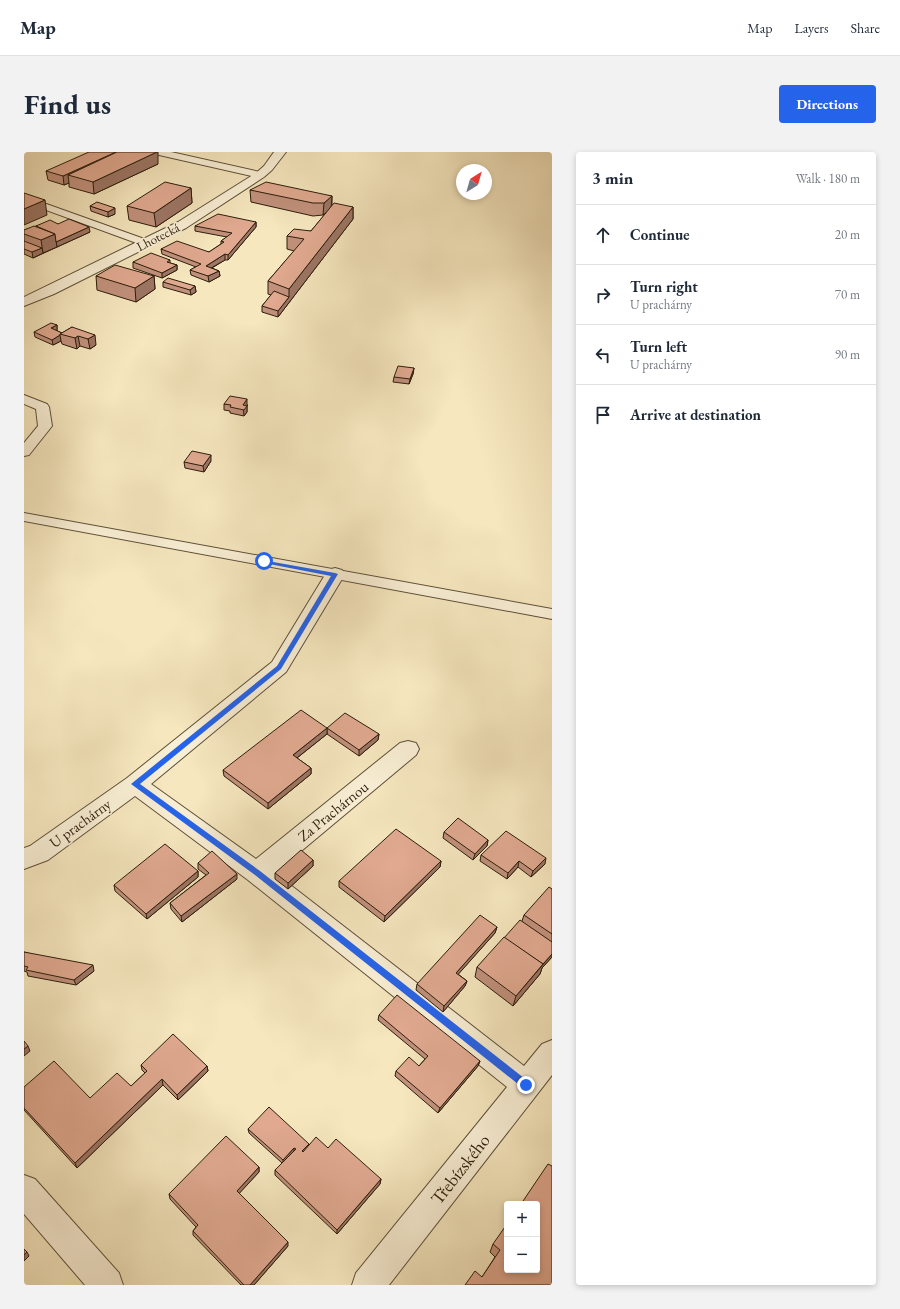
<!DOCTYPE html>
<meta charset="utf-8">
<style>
:root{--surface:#fff;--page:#f2f2f3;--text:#1f2937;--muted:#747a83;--line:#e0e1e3;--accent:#2563eb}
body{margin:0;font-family:"EB Garamond",serif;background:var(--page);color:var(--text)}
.controls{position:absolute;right:12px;bottom:12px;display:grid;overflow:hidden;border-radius:4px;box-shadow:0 2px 6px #0003}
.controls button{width:36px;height:36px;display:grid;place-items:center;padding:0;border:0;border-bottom:1px solid var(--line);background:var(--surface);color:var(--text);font:20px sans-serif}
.compass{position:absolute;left:432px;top:12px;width:36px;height:36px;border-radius:50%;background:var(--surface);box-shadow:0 2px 6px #0003;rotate:37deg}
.stop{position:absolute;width:12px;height:12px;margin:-9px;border:3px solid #2563eb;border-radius:50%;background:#fff}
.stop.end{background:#2563eb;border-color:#fff;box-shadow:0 1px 4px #0008}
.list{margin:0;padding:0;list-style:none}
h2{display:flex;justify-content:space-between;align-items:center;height:52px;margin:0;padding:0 16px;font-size:17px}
h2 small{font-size:13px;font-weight:400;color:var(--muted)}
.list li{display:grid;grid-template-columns:26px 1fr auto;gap:12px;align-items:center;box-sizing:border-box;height:60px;padding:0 16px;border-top:1px solid var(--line)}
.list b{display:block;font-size:15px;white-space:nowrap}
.list p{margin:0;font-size:13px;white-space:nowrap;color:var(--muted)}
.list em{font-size:13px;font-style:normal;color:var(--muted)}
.icon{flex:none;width:22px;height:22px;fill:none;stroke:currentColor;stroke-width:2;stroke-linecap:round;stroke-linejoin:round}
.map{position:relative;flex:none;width:528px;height:1133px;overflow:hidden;border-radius:4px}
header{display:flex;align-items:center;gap:24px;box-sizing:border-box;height:56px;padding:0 20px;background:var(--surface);border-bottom:1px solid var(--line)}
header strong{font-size:19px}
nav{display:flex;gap:22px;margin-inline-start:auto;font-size:14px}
.intro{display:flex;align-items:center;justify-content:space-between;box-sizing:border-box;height:96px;padding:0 24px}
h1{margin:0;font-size:28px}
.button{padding:10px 18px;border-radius:4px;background:var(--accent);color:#fff;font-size:14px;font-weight:700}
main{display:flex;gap:24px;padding:0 24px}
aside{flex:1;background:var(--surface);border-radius:4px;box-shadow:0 2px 6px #0003}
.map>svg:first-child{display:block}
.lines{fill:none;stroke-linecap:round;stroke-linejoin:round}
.lane-casing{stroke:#5e5038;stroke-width:2}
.street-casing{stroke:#5e5038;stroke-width:2}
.lane{fill:#f9efd5;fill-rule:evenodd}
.street{fill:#f9efd5;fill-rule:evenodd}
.wall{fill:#c1917c;stroke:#2c1d0b}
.shaded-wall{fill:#9d7665;stroke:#2c1d0b}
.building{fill:#e0a990;stroke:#2c1d0b}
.route{fill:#2563eb}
.labels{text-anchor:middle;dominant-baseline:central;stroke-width:3.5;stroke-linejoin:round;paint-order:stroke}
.far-street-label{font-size:13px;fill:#2c1d0b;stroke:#f9efd5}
.street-label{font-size:15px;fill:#2c1d0b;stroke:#f9efd5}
.near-street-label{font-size:18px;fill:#2c1d0b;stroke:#f9efd5}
</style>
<header>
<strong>Map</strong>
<nav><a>Map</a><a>Layers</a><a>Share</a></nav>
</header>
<div class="intro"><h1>Find us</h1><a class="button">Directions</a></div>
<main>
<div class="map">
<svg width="528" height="1133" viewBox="0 0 528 1133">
<rect width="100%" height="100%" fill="#f6e7bf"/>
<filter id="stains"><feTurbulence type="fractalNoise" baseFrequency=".005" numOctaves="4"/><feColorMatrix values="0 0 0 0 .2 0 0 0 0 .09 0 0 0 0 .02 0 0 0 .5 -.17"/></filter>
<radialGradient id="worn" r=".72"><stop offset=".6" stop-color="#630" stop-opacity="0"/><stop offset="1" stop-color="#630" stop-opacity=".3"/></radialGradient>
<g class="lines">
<g class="lane-casing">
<g id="lane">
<polygon points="130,0 147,0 236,20 241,23 236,26 135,3"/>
<polygon points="0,44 126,89 127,91 126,93 118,93 0,50"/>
<polygon points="0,243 23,252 25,255 28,274 5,303 0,304 0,291 14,274 12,257 0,252"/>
<polygon points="0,361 528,457 528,467 0,369"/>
</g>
</g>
<g class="street-casing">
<g id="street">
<polygon points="250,0 262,0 248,18 240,25 162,76 30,142 0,154 0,145 154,70 232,21 240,14"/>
<polygon points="311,416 318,418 321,422 262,520 127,632 232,707 376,591 384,589 392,591 395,597 392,603 251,721 500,914 518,892 528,888 528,923 365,1133 328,1133 332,1121 483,935 224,728 111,644 24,708 0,717 0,696 6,694 103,626 248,510 304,418"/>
<polygon points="0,1023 11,1027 95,1121 99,1133 61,1133 0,1062"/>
</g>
</g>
<use href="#lane" class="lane"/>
<use href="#street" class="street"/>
</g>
<g class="wall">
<polygon points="134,12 70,42 45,35 45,31 40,33 24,28 22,19"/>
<polygon points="167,36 168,51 132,75 105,68 103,54"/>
<polygon points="226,38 308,44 308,55 329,55 329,67 254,165 238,160 238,154 247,143 244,142 244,129 270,99 263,97 263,84 287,79 302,61 299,63 289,64 227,50"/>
<polygon points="66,54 91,62 84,65 67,59"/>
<polygon points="232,70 232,75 204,108 201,108 188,116 195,119 196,124 185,130 167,123 166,118 172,115 138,102 137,97 185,100 197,92 197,89 203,85 171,79 171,74"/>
<polygon points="34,72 66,80 9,106 0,102 0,78 12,74"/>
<polygon points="146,108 146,111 153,113 153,118 138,126 109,116 109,110"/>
<polygon points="72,124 130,124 131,137 112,150 73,138"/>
<polygon points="139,130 171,134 172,140 167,143 139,135"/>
<polygon points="33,173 33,179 38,181 48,175 72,193 66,197 56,194 53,197 38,192 37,189 29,193 11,185 10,180"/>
<polygon points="390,216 389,222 385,232 369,230 370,225"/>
<polygon points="200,252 224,253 223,254 223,260 220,264 206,261 206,259 200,258"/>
<polygon points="187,309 180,320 161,316 160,310"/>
<polygon points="303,576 355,582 354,588 335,604 303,582"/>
<polygon points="303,582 273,606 287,616 287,622 244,657 200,624 199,618"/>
<polygon points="420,680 464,688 463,694 449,708 419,686"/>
<polygon points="457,703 521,712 507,725 494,715 483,727 456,709"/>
<polygon points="289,708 289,714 264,737 251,727 251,721"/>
<polygon points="417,709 416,715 360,770 315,735 315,729"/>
<polygon points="174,711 213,727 158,770 147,757 146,751 182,723 174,717"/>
<polygon points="174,719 174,725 123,767 91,739 90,733"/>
<polygon points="528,737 528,805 518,816 516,822 489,854 451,825 453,815 498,769 500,763"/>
<polygon points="473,775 471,781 434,822 443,829 441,834 419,860 392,838 393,832"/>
<polygon points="0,800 70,819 52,833 4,824 3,820 0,819"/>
<polygon points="355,863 456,909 454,914 414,961 371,924 372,919 395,914 401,907 354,868"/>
<polygon points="117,913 183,914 184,919 154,948 139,933 53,1016 0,958 0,935 66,946 107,934 121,921 118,918"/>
<polygon points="224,977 285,993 304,996 357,1027 356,1032 313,1082 251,1023 251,1018 258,1011 225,981"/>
<polygon points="235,1015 235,1020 215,1041 264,1094 230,1133 217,1133 169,1083 169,1079 172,1075 146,1047 145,1042"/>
<polygon points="469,1092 528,1133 458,1125 471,1105 466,1100"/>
</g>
<g class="shaded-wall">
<polygon points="92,0 44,23 45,31 40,33 39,24"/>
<polygon points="133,0 134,0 134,12 70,42 69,30"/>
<polygon points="167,36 168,51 132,75 130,61"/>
<polygon points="308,44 307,57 299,63 300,51"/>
<polygon points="21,48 23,63 0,73 0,57"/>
<polygon points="329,55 329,67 254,165 254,159 265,145 265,137"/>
<polygon points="91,56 91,62 84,65 84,60"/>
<polygon points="232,70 232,75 204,108 204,103"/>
<polygon points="65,75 66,80 33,95 32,90"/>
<polygon points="31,82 33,95 19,101 17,88"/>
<polygon points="18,96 19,101 9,106 8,100"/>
<polygon points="201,102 201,108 182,119 182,114"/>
<polygon points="153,113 153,118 138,126 138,121"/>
<polygon points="195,119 196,124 185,130 184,124"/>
<polygon points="130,124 131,137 112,150 111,136"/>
<polygon points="171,134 172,140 167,143 166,138"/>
<polygon points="33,173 33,179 28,182 27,176"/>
<polygon points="36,183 37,189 29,193 28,188"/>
<polygon points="71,183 72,193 66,197 64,187"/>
<polygon points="54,184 56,194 53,197 51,186"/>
<polygon points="390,216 389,222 385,232 386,227"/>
<polygon points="223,247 223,260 220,264 219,253"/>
<polygon points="187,303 187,309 180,320 179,314"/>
<polygon points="303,576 303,582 269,609 269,603"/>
<polygon points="355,582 354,588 335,604 335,598"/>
<polygon points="287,616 287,622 244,657 244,651"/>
<polygon points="464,688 463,694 449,708 451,702"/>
<polygon points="522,706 521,712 507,725 509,719"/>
<polygon points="289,708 289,714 264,737 264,731"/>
<polygon points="417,709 416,715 360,770 361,764"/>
<polygon points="495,709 494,715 483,727 484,721"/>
<polygon points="174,719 174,725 123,767 122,762"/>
<polygon points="213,722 213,727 158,770 157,764"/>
<polygon points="473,775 471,781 431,826 432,821"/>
<polygon points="528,802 528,805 518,816 516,822 489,854 492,844"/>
<polygon points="69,813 70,819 52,833 50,828"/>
<polygon points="443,829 441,834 419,860 420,854"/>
<polygon points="4,894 6,899 0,904 0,897"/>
<polygon points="456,909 454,914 414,961 416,956"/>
<polygon points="183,914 184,919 154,948 153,943"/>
<polygon points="138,927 139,933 53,1016 51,1011"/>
<polygon points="285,992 285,997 278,1004 278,999"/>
<polygon points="270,996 270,1000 259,1013 259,1008"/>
<polygon points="235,1015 235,1020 213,1044 213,1039"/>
<polygon points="357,1027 356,1032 313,1082 313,1078"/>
<polygon points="264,1090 264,1094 230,1133 226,1133"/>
<polygon points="3,1100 5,1104 0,1109 0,1103"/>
</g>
<g class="building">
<polygon points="65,0 92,0 39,24 22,19"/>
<polygon points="93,0 133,0 69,30 44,23"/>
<polygon points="141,30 167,36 130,61 103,54"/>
<polygon points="242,30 308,44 300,51 289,51 226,38"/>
<polygon points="0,41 21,48 0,57"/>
<polygon points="73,50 91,56 84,60 66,54"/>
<polygon points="310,51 329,55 265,137 244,129 280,87 263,84 270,77 287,79"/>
<polygon points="194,62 232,70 204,103 201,102 182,114 195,119 184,124 166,118 177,112 137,97 153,89 185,100 200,90 197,89 208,81 171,74"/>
<polygon points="45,67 65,75 32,90 31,82 12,74 26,68 34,72"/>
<polygon points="10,74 31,82 17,88 0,82 0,78"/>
<polygon points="0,89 18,96 8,100 0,97"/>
<polygon points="127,101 146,108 143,110 153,113 138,121 109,110"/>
<polygon points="91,113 130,124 111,136 72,124"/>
<polygon points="144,126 171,134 166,138 139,130"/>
<polygon points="250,139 265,145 254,159 238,154"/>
<polygon points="27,171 33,173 27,176 38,181 36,182 36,183 28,188 10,180"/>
<polygon points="48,175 71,183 64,187 54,184 51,186 36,182"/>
<polygon points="374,214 390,216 386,227 370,225"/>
<polygon points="206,244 223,247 219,253 223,254 220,258 206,255 207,253 200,252"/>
<polygon points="168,299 187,303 179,314 160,310"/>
<polygon points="277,558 303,576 269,603 287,616 244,651 199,618"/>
<polygon points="321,561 355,582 335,598 303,576"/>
<polygon points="434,666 464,688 451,702 420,680"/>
<polygon points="372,677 417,709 361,764 315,729"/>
<polygon points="482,679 522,706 509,719 495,709 484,721 457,703"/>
<polygon points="141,692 174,719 122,762 90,733"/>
<polygon points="277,698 289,708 264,731 251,721"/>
<polygon points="188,699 213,722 157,764 146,751 185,721 174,711"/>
<polygon points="525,735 528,737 528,782 500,763"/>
<polygon points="456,763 473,775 432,821 443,829 420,854 393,832"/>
<polygon points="496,768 528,790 528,802 519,812 480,786"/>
<polygon points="480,785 519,812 492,844 453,815"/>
<polygon points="0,800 69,813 50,828 2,818 4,815 0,814"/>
<polygon points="373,843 456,909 416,956 372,919 385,905 395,914 404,904 355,863"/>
<polygon points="149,882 183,914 153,943 138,927 51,1011 0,956 0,935 30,909 66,946 93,921 107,934 123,919 117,913"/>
<polygon points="0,889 4,894 0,897"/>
<polygon points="245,955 285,992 278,999 279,1000 292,985 304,996 312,987 357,1027 313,1078 251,1018 272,997 270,996 259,1008 224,977"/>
<polygon points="202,984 235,1015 213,1039 264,1090 226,1133 220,1133 169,1079 174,1073 145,1042"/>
<polygon points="524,1012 528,1014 528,1133 441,1133 451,1119 458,1125 476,1098 469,1092 483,1072 483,1118 513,1118 513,1052 497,1052"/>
<polygon points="0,1097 3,1100 0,1103"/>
</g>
<polygon class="route" points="238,408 311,421 314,422 257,517 116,632 236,719 505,930 506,933 505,936 502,937 499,936 231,723 107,632 253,514 307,424 240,411 237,409"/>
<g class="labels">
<g class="far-street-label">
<text transform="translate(134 85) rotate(-27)">Lhotecká</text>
</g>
<g class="street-label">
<text transform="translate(309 659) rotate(-39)">Za Prachárnou</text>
<text transform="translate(56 671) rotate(-36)">U prachárny</text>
</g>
<g class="near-street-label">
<text transform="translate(436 1017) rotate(-52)">Třebízského</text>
</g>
</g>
<rect width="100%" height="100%" filter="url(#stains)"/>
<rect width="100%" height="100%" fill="url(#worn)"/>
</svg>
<div class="controls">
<button>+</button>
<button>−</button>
</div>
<svg class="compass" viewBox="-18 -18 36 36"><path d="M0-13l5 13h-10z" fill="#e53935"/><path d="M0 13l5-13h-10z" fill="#747a83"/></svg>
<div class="stop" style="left:240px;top:409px"></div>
<div class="stop end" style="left:502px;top:933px"></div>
</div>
<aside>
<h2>3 min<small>Walk · 180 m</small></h2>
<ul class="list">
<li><svg class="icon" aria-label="ahead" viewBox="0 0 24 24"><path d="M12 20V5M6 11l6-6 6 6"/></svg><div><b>Continue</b></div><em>20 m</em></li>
<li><svg class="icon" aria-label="right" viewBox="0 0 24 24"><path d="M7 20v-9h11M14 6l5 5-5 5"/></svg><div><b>Turn right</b><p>U prachárny</p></div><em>70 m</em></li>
<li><svg class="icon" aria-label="left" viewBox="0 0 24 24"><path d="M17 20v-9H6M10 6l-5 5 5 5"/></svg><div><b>Turn left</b><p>U prachárny</p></div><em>90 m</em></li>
<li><svg class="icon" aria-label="arrive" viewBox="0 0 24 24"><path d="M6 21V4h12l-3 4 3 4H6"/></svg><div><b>Arrive at destination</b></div></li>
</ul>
</aside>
</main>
